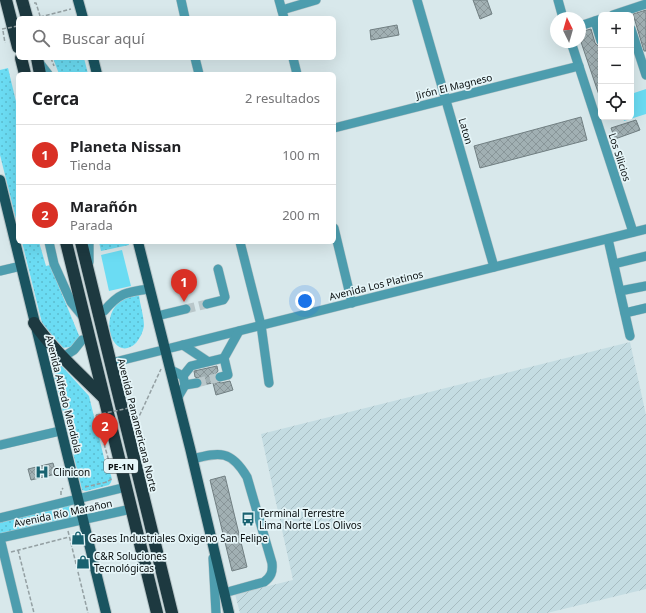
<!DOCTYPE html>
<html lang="es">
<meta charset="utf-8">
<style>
:root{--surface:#fff;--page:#f6f6f6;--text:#202124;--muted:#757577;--line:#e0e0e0;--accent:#d93025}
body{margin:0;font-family:"Noto Sans",sans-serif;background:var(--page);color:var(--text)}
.controls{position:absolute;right:12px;top:12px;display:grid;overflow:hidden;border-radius:6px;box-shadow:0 4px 16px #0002}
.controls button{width:36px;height:36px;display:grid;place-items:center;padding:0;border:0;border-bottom:1px solid var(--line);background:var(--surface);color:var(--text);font:20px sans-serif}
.compass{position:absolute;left:550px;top:12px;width:36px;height:36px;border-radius:50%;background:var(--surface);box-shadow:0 4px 16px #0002;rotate:355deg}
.you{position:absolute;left:305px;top:301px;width:14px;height:14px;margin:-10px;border:3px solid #fff;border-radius:50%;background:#1a73e8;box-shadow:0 0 0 6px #1a73e833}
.badge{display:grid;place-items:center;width:26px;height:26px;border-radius:50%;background:var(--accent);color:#fff;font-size:13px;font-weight:700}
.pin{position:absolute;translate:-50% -33px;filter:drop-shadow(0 1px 2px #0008)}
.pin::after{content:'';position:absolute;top:21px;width:14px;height:12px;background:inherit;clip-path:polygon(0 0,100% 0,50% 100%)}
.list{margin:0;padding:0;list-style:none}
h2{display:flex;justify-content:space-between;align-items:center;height:52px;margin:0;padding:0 16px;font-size:17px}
h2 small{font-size:13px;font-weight:400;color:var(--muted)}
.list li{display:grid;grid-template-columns:26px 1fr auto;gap:12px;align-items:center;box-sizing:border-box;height:60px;padding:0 16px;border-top:1px solid var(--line)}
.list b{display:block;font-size:15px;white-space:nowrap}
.list p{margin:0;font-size:13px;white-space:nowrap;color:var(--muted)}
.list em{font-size:13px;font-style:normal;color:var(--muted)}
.icon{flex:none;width:22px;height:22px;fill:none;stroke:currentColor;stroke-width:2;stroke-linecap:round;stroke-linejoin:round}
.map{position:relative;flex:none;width:646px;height:613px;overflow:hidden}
.search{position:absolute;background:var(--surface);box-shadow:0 4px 16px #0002;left:16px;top:16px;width:320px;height:44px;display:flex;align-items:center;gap:10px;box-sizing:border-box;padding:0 14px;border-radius:6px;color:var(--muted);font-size:15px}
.panel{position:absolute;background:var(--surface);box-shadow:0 4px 16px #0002;left:16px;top:72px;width:320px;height:172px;border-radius:6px}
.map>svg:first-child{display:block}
.industrial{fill:url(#industrial-furrows)}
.grass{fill:url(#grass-dots)}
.park{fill:#6bdcf3}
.building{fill:url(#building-cross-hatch);stroke:#717f82}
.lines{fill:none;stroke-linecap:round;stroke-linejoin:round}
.minor-tunnel{stroke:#b9c7ca;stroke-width:9;stroke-dasharray:9 4.5;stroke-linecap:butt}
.minor-casing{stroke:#b7c5c8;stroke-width:10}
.major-casing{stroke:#b7c5c8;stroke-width:12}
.highway-casing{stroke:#b7c5c8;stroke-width:14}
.path{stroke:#94a0a3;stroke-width:1.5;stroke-dasharray:4 2;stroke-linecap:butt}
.minor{stroke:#4d9dae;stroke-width:9}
.major{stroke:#1a5460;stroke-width:10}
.highway{stroke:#1d3940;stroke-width:12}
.path-bridge{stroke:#94a0a3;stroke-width:1.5;stroke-dasharray:4 2;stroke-linecap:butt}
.labels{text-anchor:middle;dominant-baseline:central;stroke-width:3.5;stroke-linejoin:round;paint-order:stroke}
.shield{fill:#e5f5f8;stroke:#4a5354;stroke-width:1}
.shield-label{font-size:9px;font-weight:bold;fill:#080d0e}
.street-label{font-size:10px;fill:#080d0e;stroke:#e5f5f8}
.poi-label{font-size:10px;fill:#080d0e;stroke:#e5f5f8;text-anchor:start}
</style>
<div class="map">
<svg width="646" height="613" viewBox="0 0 646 613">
<defs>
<pattern id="industrial-furrows" width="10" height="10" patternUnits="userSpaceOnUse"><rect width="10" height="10" fill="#c4dce2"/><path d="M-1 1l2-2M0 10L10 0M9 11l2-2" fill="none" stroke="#a7bcc1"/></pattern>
<pattern id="grass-dots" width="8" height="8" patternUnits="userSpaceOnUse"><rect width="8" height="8" fill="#6bdcf3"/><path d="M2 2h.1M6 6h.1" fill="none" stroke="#5bbccf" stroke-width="1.8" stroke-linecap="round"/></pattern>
<pattern id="building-cross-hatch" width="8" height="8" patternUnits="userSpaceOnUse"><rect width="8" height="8" fill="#a1b0b3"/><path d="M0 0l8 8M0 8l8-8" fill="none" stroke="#899699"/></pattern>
</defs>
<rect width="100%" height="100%" fill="#d8e8eb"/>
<polygon class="industrial" points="630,342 646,415 646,589 547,613 240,613 235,594 293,580 261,434"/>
<g class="grass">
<polygon points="53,58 84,58 88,74 59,74"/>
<polygon points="8,68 18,110 18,227 0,155 0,70"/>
<polygon points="22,242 39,242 46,266 50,265 80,338 71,347 61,348 44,328 42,323"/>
<polygon points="99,242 128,242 129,245 101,251"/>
<path d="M139 295C140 305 144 316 144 326 143 332 140 338 136 343 114 364 97 318 121 301 126 297 133 297 139 295Z"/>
<path d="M48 351 89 396 106 466C110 473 115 479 109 485L86 491 82 490Z"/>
<polygon points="70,504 74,517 0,534 0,521"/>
</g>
<g class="park">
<polygon points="646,89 646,114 624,121 623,117 631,117 631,94"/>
<polygon points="122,250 131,286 109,291 101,255"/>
</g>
<g class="building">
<polygon points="473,0 487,0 492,14 480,19"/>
<polygon points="646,10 646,51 644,51 633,14"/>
<polygon points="397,25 399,35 371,40 370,30"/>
<polygon points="591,29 595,43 599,47 601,51 601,98 600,98 580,39 580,32"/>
<polygon points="581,117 587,140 480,168 474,146"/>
<polygon points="636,120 640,130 615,139 611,128"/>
<polygon points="217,366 218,371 214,376 215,381 221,383 230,381 233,390 216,395 213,383 202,385 201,379 195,377 194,371"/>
<polygon points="53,463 56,474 31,480 28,469"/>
<polygon points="225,476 247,567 232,571 210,480"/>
</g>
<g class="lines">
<g class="minor-tunnel">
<polyline points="186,309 207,304"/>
<polyline points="197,383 220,377"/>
</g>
<g class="minor-casing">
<g id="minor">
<polyline points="181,0 185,18"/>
<polyline points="279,0 284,18"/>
<polyline points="417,0 494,267"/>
<polyline points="558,0 563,18"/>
<polyline points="282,10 316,0"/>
<polyline points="613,15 646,4"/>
<polyline points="595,21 601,41"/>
<polyline points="580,26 601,19"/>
<polyline points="631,29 646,75"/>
<polyline points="571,42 633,232"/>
<polyline points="195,58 199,74"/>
<polyline points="293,58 297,74"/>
<polyline points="38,61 48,74"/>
<polyline points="334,128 579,66"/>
<polyline points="334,228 352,303"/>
<polyline points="608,239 630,336"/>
<polyline points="49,242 54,264 71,302 84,318"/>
<polyline points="89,242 89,262"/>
<polyline points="240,242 261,325 269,383"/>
<polyline points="614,264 646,256"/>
<polyline points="0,271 21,266"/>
<polyline points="620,291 646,286"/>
<polyline points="207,304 223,300 225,297 218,269"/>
<path d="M104 311C119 293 126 292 149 289"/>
<polyline points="625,313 646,308"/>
<polyline points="157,316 186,309"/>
<polyline points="183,345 207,361"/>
<polyline points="63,357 74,350 82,340"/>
<polyline points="111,363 646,229"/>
<polyline points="171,370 183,376 185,385 178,397"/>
<polyline points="183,376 191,366 224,358"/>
<polyline points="220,377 228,375 224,358 239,331"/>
<polyline points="185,385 197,383"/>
<polyline points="0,445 60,431"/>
<path d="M193 459C220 452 231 450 247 477L272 563C273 572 271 577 264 582L224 593"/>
<polyline points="0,518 126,487"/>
<polyline points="0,538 131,509"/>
<polyline points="0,538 18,613"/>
<polyline points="213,558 216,613"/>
</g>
</g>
<g class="major-casing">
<g id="major">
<polyline points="78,0 83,18"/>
<polyline points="93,58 97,74"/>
<polyline points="0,180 106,613"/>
<polyline points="138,242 190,448 229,613"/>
</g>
</g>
<g class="highway-casing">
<g id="highway">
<polyline points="6,0 18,47"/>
<polyline points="22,0 27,18"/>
<polyline points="21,58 25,74"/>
<polyline points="37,58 40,74"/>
<polyline points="66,242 157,613"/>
<polyline points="81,242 172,613"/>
<path d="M34 323C54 351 80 374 104 398"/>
</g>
</g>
<g class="path">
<polyline points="34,3 36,3 40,16"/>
<polyline points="40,17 71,9"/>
<polyline points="3,31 5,43"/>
<polyline points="51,58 54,66"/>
<polyline points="134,407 136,418"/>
<polyline points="96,415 110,465"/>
<polyline points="137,421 161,369"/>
<polyline points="85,487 107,482 113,478"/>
<polyline points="61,495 61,491 63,488"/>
<polyline points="68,531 88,613"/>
<polyline points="18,550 34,613"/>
<polyline points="11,552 69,537"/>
</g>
<use href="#minor" class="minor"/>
<use href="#major" class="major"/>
<use href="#highway" class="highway"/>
<g class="path-bridge">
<polyline points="2,29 18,26"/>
<polyline points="96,415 134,407"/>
</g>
</g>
<defs>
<g id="hospital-bare" transform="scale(1.08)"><path d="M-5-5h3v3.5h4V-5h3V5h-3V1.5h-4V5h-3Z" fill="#186270" stroke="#e5f5f8" stroke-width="2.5" paint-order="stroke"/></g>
<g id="bus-bare" transform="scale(1.08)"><path d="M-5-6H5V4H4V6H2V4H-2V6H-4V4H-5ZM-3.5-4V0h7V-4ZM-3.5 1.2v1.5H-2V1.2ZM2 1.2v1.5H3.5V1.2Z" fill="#186270" stroke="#e5f5f8" stroke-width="2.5" paint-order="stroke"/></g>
<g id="shop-bare" transform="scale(1.08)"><path d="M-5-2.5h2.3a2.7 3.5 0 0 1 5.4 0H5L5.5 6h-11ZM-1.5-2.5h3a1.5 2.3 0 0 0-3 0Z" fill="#186270" stroke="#e5f5f8" stroke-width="2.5" paint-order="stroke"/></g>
</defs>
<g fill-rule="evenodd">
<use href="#hospital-bare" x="42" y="472"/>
<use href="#bus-bare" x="248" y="519"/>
<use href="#shop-bare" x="78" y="538"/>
<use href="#shop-bare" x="83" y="562"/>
</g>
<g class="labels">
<rect class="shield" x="104" y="459" width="34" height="14" rx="3"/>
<g class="shield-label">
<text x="121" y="466">PE-1N</text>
</g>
<g class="street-label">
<text transform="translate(454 86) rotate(-14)">Jirón El Magneso</text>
<text transform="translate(466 131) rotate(74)">Laton</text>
<text transform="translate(620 157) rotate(72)">Los Silicios</text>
<text transform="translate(376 285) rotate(-14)">Avenida Los Platinos</text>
<text transform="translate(64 394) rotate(76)">Avenida Alfredo Mendiola</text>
<text transform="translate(138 425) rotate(76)">Avenida Panamericana Norte</text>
<text transform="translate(63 513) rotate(-12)">Avenida Río Marañon</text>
</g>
<g class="poi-label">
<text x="53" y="472">Clinicon</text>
<text x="259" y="513">Terminal Terrestre<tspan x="259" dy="12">Lima Norte Los Olivos</tspan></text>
<text x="89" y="538">Gases Industriales Oxigeno San Felipe</text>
<text x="94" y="556">C&amp;R Soluciones<tspan x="94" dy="12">Tecnológicas</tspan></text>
</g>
</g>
</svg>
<div class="controls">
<button>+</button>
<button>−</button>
<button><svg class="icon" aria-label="locate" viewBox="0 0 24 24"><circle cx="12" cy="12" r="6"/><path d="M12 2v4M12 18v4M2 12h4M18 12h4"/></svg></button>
</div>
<svg class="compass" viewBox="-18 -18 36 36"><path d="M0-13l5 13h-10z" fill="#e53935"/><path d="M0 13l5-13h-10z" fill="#757577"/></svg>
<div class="you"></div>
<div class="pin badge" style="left:184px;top:302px">1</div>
<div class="pin badge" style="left:105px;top:446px">2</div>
<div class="search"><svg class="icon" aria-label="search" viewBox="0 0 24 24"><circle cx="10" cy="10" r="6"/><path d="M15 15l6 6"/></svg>Buscar aquí</div>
<section class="panel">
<h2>Cerca<small>2 resultados</small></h2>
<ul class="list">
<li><span class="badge">1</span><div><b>Planeta Nissan</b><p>Tienda</p></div><em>100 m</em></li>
<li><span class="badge">2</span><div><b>Marañón</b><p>Parada</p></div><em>200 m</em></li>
</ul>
</section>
</div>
